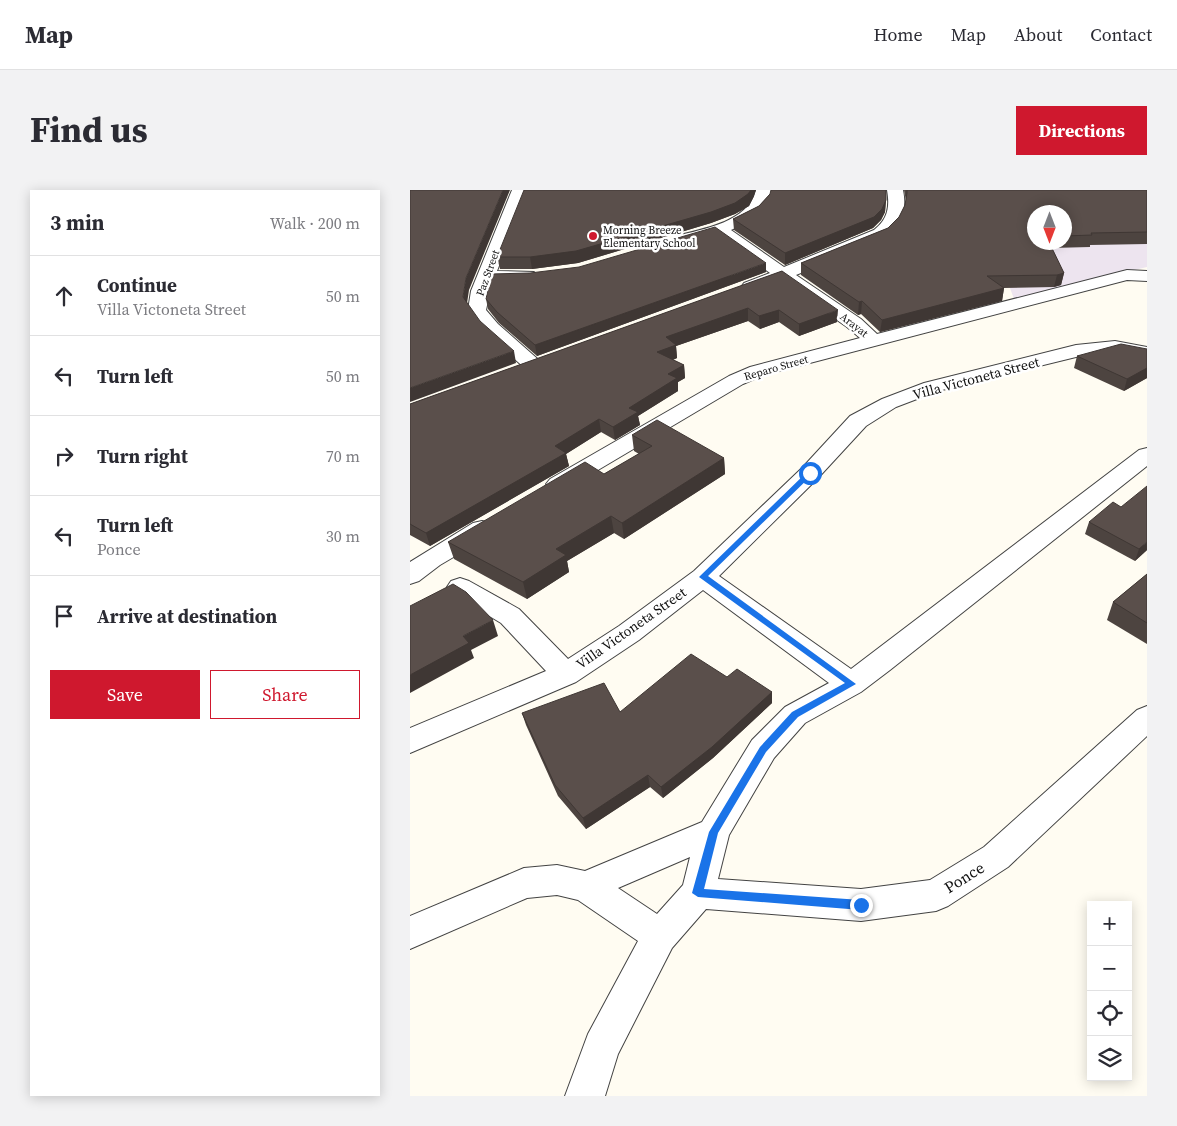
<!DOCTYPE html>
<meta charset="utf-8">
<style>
:root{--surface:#fff;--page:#f2f2f3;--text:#2b2b33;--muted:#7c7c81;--line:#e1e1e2;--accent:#cf182e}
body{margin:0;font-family:"Source Serif 4",serif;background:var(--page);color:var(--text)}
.controls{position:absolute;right:15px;bottom:15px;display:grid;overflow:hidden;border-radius:0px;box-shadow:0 2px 12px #0003}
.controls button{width:45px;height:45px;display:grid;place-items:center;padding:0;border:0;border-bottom:1px solid var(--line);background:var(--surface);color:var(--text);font:25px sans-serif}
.compass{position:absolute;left:617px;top:15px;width:45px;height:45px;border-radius:50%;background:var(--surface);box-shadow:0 2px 12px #0003;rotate:180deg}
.stop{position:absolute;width:15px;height:15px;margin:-11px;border:4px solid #1a73e8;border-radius:50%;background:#fff}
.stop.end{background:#1a73e8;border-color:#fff;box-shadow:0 1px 5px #0008}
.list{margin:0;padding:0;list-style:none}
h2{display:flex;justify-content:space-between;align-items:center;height:65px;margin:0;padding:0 20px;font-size:21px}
h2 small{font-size:16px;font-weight:400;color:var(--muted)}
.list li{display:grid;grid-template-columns:32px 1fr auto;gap:15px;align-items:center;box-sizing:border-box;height:80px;padding:0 20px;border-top:1px solid var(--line)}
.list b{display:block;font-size:19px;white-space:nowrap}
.list p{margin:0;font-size:16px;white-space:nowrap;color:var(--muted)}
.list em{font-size:16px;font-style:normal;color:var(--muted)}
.actions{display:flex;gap:10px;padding:15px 20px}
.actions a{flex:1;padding:11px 0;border:1px solid var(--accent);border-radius:0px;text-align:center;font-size:18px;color:var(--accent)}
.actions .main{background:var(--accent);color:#fff}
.icon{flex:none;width:28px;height:28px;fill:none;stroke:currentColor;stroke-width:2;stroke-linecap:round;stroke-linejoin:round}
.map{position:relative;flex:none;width:737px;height:906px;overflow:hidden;border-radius:0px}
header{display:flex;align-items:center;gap:30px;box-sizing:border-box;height:70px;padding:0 25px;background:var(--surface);border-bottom:1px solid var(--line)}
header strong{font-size:24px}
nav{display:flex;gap:28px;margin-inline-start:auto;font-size:18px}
.intro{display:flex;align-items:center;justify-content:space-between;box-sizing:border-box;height:120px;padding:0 30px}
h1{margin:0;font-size:35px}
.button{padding:12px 22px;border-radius:0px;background:var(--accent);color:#fff;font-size:18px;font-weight:700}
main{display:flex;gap:30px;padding:0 30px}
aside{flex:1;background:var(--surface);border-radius:0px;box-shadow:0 2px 12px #0003}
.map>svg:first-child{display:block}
.industrial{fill:#ede4ef;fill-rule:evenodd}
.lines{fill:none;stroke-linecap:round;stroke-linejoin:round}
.minor-casing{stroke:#434343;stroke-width:2}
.minor{fill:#fff;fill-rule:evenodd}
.wall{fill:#4d4440;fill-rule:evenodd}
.shaded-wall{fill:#3f3734}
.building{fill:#5a4f4b;stroke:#3f3734}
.route{fill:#1a73e8}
.poi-dot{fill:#cf182e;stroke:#fff;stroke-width:2}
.labels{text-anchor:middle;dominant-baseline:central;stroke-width:5;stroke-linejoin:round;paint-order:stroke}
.far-poi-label{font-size:11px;fill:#101010;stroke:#fff;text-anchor:start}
.far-street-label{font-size:11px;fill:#101010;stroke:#fff}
.street-label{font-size:14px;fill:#101010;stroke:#fff}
.near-street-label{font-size:16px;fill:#101010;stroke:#fff}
</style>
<header>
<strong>Map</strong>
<nav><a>Home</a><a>Map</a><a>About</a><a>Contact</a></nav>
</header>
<div class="intro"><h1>Find us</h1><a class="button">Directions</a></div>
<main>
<aside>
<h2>3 min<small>Walk · 200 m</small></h2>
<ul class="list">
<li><svg class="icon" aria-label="ahead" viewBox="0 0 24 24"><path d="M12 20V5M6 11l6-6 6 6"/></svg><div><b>Continue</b><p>Villa Victoneta Street</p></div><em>50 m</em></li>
<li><svg class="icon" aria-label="left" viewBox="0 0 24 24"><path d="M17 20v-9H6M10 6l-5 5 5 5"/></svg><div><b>Turn left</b></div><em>50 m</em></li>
<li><svg class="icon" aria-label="right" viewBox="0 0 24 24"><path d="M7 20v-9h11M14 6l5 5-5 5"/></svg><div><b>Turn right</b></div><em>70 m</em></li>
<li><svg class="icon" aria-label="left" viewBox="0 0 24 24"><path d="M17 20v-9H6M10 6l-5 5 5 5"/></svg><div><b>Turn left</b><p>Ponce</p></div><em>30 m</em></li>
<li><svg class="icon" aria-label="arrive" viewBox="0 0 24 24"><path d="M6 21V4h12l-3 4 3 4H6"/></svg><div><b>Arrive at destination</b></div></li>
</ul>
<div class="actions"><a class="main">Save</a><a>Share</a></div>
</aside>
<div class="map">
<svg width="737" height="906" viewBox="0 0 737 906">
<rect width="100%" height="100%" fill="#fffcf2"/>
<path class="industrial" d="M564 0H737V77L604 109ZM624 22H654V52H624Z"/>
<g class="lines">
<g class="minor-casing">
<g id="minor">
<polygon points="102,0 118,0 87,81 124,82 127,86 124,90 82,92 76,120 88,134 131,172 134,176 131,180 124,182 117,180 74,142 58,120 61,101"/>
<path d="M346 0H362C357 22 341 32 321 40L374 77 464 40C478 29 480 17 477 0H493C497 20 492 34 476 48L386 85 451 129 467 144 717 80 737 81V91L717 90 354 185 333 194 156 299 148 301 140 299 136 294 140 289 319 186 340 177 450 148 437 137 371 91C359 96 346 104 334 101L331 97 334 93 360 83 306 45 272 55 266 54 264 50 266 46C294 39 338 32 346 0Z"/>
<path d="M705 151 737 157V169L705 163 666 167 528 201 486 217 456 236 408 288 309 386 441 479 729 260 737 258V276L480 480 451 502 395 533 364 568 319 645 308 689 451 699 520 690 574 657 727 520 737 516V546L598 677 538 716 526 721 451 731 296 719 262 758 208 864 195 906H155L178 844 228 751 168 710 147 705 117 708 0 759V726L114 678 147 675 175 681 292 632 342 550 375 517 419 493 293 400 229 450 166 492 0 563V538L136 481 91 433 41 403 37 397 41 391 50 388 59 391 109 419 158 469 209 436 284 381 392 278 440 226 472 209 514 193 666 155ZM280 667 273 695 247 724 208 698Z"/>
<polygon points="72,331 81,333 84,339 81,345 30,375 9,391 0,394 0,372 63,333"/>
</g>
</g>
<use href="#minor" class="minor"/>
</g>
<g class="wall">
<path d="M494 0H737V54L680 55V57L641 58 654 83 651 95 644 97 593 98H594L592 111 470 142 451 124 448 125 391 85V73L478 38 489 27 495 15 496 11ZM654 22V52H624Z"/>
<polygon points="360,4 476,10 475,22 471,30 463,38 375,75 324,40 323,29 349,16"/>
<polygon points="344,6 339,16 325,24 301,33 168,73 122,79 90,79 87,67"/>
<polygon points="372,81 427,132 389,146 369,132 350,139 338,131 266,156 267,168 263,170 274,175 275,188 268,192 268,201 228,226 230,235 205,250 191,242 156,264 159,276 20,356 0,345 0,214"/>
<polygon points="356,82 127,166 89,133 78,119 76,109"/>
<polygon points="737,159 737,188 714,201 664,178 667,166"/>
<polygon points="222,245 314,268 315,284 214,349 204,343 157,371 159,382 117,409 44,369 38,352 194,284 229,264 224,261"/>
<polygon points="711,317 737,360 725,371 675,344 679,332"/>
<polygon points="737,384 737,454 697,430 703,412"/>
<polygon points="317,487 362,502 362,513 303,568 253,608 240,597 176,639 148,606 116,535 112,523 210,522"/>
</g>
<g class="shaded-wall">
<polygon points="93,0 100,0 59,100 56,120 53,107 56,88"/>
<polygon points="341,0 346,0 344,6 339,16 325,24 301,33 168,73 122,79 120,67"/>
<polygon points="476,10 475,22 471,30 463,38 375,75 375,63"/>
<polygon points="356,73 356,82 127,166 125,155"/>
<polygon points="654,83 651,95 644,97 647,85"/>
<polygon points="594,98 592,111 470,142 472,130"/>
<polygon points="452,111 451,124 448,125 449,112"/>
<polygon points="338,118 338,131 266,156 267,168 248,175 247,162 256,147"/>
<polygon points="369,120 369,132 350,139 349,126"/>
<polygon points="428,120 427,132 389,146 389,134"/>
<polygon points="104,161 106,173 0,212 0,198"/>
<polygon points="274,175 275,188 268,192 268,201 228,226 230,235 205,250 203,237 219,218 258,184"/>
<polygon points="737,178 737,188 714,201 717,189"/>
<polygon points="189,229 191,242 156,264 159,276 20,356 16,343 145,256"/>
<polygon points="314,268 315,284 214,349 212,333"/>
<polygon points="201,326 204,343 157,371 159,382 117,409 113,392 146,359"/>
<polygon points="737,352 737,360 725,371 729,359"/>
<polygon points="83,430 88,446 61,460 64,468 0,503 0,485 53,446"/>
<polygon points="362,502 362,513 303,568 253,608 251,597"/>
<polygon points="238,585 240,597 176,639 173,628"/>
</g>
<g class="building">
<polygon points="0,0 93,0 56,88 53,107 70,131 104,161 0,198"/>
<polygon points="114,0 341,0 338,4 325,13 301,22 166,61 120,67 87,67"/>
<polygon points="361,0 476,0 476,10 472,19 464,27 375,63 323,29 349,16 360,4"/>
<polygon points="497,0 737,0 737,42 681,43 682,45 654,46 654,22 624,22 624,52 639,52 654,83 647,85 577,86 594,98 472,130 452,111 449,112 391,73 478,38 489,27 495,15 497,3"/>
<polygon points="305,37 356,73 125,155 87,122 76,109 81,84 120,83 169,77"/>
<polygon points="372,81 428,120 389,134 369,120 349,126 338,118 256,147 266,155 247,162 274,175 258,184 267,188 219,218 228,222 203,237 189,229 145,256 156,263 16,343 0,334 0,214"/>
<polygon points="711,154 737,159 737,178 717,189 667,166"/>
<polygon points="247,230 314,268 212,333 201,326 146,359 156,365 113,392 38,352 175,272 194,284 242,256 222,245"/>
<polygon points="737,296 737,352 729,359 679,332 703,312 711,317"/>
<polygon points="737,384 737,433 703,412"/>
<polygon points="43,394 56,402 83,430 53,446 59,453 0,485 0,416"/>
<polygon points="281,464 317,487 327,479 362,502 302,557 251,597 238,585 173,628 145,595 112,523 194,493 210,522"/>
</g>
<polygon class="route" points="398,281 404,283 298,386 446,494 388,527 356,562 308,643 294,699 451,710 456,715 451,720 288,707 282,703 299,642 350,557 382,522 435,493 289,387"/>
<circle class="poi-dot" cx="183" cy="46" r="5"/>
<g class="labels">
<g class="far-poi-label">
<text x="193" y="40">Morning Breeze<tspan x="193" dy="13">Elementary School</tspan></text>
</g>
<g class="far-street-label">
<text transform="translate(78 83) rotate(-70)">Paz Street</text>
<text transform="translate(444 135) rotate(38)">Arayat</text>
<text transform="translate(366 178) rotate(-16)">Reparo Street</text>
</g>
<g class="street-label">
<text transform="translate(566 188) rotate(-15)">Villa Victoneta Street</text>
<text transform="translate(221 438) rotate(-35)">Villa Victoneta Street</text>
</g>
<g class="near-street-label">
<text transform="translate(554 687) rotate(-32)">Ponce</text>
</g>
</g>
</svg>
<div class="controls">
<button>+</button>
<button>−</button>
<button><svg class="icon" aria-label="locate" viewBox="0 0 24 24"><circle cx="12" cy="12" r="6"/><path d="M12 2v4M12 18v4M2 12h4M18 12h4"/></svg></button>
<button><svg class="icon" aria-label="layers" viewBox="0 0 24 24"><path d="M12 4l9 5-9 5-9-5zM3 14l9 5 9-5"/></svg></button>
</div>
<svg class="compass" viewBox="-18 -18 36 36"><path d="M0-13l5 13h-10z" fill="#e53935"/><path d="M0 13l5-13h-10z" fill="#7c7c81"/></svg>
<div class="stop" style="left:400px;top:283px"></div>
<div class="stop end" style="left:451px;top:715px"></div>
</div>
</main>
